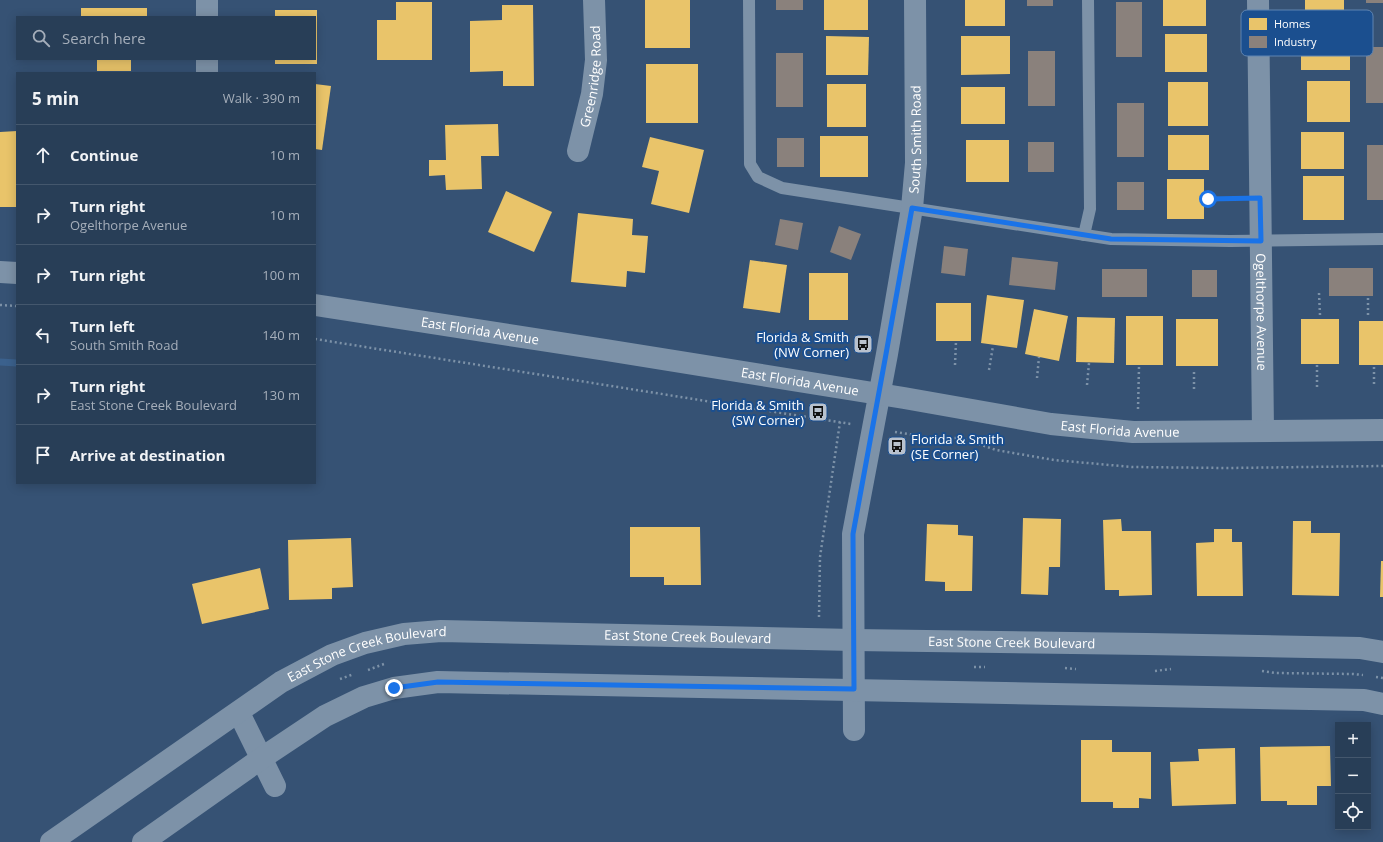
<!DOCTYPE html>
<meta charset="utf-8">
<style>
:root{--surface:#283e57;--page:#30455d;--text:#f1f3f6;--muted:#a5aeba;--line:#44576d}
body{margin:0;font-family:"Open Sans",sans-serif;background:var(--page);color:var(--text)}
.controls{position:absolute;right:12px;bottom:12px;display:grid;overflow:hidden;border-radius:0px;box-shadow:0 2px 10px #0003}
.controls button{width:36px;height:36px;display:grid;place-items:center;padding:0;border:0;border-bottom:1px solid var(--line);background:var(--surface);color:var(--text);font:20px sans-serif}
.stop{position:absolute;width:12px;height:12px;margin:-9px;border:3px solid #1a73e8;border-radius:50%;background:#fff}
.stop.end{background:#1a73e8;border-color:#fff;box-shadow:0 1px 4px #0008}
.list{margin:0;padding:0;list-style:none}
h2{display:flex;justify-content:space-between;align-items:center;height:52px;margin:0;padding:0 16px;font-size:17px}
h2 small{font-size:13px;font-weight:400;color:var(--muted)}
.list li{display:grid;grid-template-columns:26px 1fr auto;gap:12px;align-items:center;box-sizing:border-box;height:60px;padding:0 16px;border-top:1px solid var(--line)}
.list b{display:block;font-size:15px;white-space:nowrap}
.list p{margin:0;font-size:13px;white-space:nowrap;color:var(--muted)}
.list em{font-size:13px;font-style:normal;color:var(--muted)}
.icon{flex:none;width:22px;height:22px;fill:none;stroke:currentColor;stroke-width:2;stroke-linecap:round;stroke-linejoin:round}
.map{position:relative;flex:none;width:1383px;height:842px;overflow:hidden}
.search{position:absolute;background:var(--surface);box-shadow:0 2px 10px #0003;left:16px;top:16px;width:300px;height:44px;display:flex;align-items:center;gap:10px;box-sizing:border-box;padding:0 14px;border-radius:0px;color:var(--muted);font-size:15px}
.panel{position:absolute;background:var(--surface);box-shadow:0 2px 10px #0003;left:16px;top:72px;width:300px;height:412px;border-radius:0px}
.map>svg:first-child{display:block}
.homes{fill:#e9c46a}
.industry{fill:#8a817c}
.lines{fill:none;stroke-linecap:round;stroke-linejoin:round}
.stream{stroke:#3b618d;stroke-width:7}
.path{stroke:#7d92a8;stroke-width:2.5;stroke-dasharray:2 3;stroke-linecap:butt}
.service{stroke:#7d92a8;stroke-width:12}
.minor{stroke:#7d92a8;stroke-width:22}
.tertiary{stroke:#7d92a8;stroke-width:22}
.route{stroke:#1a73e8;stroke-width:5}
.labels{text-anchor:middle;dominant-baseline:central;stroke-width:4;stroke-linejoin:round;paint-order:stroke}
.street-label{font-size:13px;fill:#fff;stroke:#1b4f8f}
.poi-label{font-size:13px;fill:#fff;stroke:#1b4f8f;text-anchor:end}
.key{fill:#1b4f8f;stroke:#5f84b1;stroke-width:1}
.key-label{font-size:11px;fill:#fff}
</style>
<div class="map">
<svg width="1383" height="842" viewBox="0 0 1383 842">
<rect width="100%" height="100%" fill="#365274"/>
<g class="homes">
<rect x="645" y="0" width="45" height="48"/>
<rect x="824" y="0" width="44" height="30"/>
<rect x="965" y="0" width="40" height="26"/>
<rect x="1163" y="0" width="43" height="26"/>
<rect x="1305" y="0" width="39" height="21"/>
<polygon points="396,2 432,2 432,60 377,60 377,20 396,20"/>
<polygon points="502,5 533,5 534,86 503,86 503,71 470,72 470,21 502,20"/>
<rect x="81" y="8" width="66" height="9"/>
<polygon points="275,10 317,10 317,64 275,64 275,59 315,59 315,17 275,17"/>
<rect x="1301" y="32" width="49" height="38"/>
<rect x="1165" y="34" width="42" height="38"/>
<polygon points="826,36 869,37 868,75 826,75"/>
<polygon points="961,36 1010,36 1010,74 961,75"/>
<rect x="97" y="59" width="34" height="12"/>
<rect x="646" y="64" width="52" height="59"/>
<rect x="1307" y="81" width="43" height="41"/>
<rect x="1168" y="82" width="40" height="44"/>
<polygon points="315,84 331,86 322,150 315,149"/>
<rect x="827" y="84" width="39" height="43"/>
<rect x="961" y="87" width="44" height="37"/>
<polygon points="498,124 499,156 481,156 482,189 446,190 445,175 429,176 429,160 446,160 445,125"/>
<polygon points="17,131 17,207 0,207 0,132"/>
<rect x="1301" y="132" width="43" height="37"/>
<rect x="1168" y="135" width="41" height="35"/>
<rect x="820" y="136" width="48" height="41"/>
<polygon points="650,137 704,150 689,213 651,204 659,171 642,167"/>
<rect x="966" y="140" width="43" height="42"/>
<rect x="1303" y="176" width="41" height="44"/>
<rect x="1167" y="179" width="37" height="40"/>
<polygon points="506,191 552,212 534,252 488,232"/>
<polygon points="578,213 633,219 632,235 648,236 645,273 627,271 626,287 571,282"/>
<polygon points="750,260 787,265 780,313 743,308"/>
<rect x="809" y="273" width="39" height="47"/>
<polygon points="987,295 1024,300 1017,348 981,343"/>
<rect x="936" y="303" width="35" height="38"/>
<polygon points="1034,309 1068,316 1059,361 1025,354"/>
<rect x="1126" y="316" width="37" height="49"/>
<polygon points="1077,317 1115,318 1114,363 1076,362"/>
<rect x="1176" y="319" width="42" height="47"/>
<rect x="1301" y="319" width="38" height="45"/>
<rect x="1359" y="321" width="24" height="44"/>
<polygon points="1023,518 1061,519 1060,567 1049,567 1048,595 1021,594"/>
<polygon points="1121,519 1122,531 1151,531 1152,595 1119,596 1119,590 1105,590 1103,520"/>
<polygon points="1293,521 1311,521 1311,533 1340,533 1339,596 1292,595"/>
<polygon points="927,524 958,525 958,535 973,536 972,591 945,591 945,582 925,581"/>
<polygon points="630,527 700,527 701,585 664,585 664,577 630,577"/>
<polygon points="1214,529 1232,529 1232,542 1242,542 1243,596 1197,596 1196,543 1214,542"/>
<polygon points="351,538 353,587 332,588 332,599 289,600 288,540"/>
<polygon points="1381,561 1383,561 1383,597 1380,597"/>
<polygon points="260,568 269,609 202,624 192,584"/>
<polygon points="1081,740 1112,740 1112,752 1151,752 1151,799 1139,798 1139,808 1113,808 1113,802 1081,802"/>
<polygon points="1330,746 1331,786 1317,786 1317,805 1287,805 1287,801 1261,801 1260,747"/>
<polygon points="1235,748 1236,804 1172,806 1170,762 1199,761 1198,749"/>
</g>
<g class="industry">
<rect x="776" y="0" width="27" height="10"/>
<rect x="1027" y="0" width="26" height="6"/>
<rect x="1366" y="0" width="17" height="3"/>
<rect x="1116" y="2" width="26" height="55"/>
<rect x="1366" y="47" width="17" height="56"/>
<rect x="1028" y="51" width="27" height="55"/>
<rect x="776" y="53" width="27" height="54"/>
<rect x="1117" y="103" width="27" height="54"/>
<rect x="777" y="138" width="27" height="29"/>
<rect x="1028" y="142" width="26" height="30"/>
<rect x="1367" y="145" width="16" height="55"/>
<rect x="1117" y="182" width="27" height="28"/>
<polygon points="780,219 803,223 798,250 775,245"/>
<polygon points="839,226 861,234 851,260 830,252"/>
<polygon points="944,246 968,249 965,276 941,273"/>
<polygon points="1012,257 1058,262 1055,290 1009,285"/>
<rect x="1329" y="268" width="44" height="28"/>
<rect x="1102" y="269" width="45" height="28"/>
<rect x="1192" y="270" width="25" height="27"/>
</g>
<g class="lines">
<polyline class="stream" points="0,362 17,363"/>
<g class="path">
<polyline points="1208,199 1237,198"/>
<polyline points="1319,293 1320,315"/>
<polyline points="1368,298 1368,318"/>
<polyline points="0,305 17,306"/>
<polyline points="315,339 851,424"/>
<polyline points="955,365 956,341"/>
<polyline points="1317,365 1317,387"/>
<polyline points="1374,367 1374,386"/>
<polyline points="989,370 993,346"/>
<polyline points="1037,378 1039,357"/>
<polyline points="1087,385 1089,363"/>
<polyline points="1194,389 1194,371"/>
<polyline points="1138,409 1139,367"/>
<polyline points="895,432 934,438 961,438 996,450 1054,460 1132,467 1228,468 1383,466"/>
<polyline points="819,617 820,557 840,422"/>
<polyline points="974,667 985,667"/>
<polyline points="1065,668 1076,669"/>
<polyline points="368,670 384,664"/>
<polyline points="1155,671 1171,669"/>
<polyline points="1262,671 1275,673 1353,674 1363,675"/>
<polyline points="1376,677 1383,678"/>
<polyline points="340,679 354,674"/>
</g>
<g class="service">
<polyline points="749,0 750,164 758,177 782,188 1111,239 1230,241 1383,239"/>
<polyline points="1084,235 1090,209 1088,0"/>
</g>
<g class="minor">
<polyline points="207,0 207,17"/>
<path id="s1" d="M1258 0 1263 431"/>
<polyline points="207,59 207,73"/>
<path id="s2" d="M578 151 592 94 596 60 594 0"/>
<polyline points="239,713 275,786"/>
<path id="s3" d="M854 730 853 534 887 354 912 208 916 163 915 0"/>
<path id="s4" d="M51 842 281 682 332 655 365 643 404 634 441 631 854 640 1147 644 1360 648 1383 652"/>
<polyline points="143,842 262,758 325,716 364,697 394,688 438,682 1364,700 1383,704"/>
</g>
<g class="tertiary">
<polyline points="0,272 17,273"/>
<path id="s5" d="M315 305 606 350 904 398 1051 424 1133 432 1383 430"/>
</g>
</g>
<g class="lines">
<polyline class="route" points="394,688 438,682 854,689 853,534 886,354 912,208 1111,239 1261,241 1260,198 1208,199"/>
</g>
<defs>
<g id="bus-square" transform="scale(1)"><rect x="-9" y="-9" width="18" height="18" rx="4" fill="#b9c2ce" stroke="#1b4f8f"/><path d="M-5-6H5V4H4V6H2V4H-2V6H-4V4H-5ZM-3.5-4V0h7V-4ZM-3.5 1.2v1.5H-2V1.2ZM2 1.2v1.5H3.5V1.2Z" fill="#111"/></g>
</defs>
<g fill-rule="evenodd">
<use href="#bus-square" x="863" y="344"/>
<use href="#bus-square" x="818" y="412"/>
<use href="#bus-square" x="897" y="446"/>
</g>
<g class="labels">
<g class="street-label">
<text stroke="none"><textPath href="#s2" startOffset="76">Greenridge Road</textPath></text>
<text stroke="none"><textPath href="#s3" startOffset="596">South Smith Road</textPath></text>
<text stroke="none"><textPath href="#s1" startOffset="312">Ogelthorpe Avenue</textPath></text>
<text stroke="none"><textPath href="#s5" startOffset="167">East Florida Avenue</textPath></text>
<text stroke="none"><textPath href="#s5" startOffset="491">East Florida Avenue</textPath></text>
<text stroke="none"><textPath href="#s5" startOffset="815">East Florida Avenue</textPath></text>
<text stroke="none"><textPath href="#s4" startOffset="697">East Stone Creek Boulevard</textPath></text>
<text stroke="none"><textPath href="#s4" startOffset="1021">East Stone Creek Boulevard</textPath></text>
<text stroke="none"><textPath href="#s4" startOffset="372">East Stone Creek Boulevard</textPath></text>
</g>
<g class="poi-label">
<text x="849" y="337">Florida &amp; Smith<tspan x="849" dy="15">(NW Corner)</tspan></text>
<text x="804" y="405">Florida &amp; Smith<tspan x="804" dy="15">(SW Corner)</tspan></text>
<text x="911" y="439" text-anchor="start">Florida &amp; Smith<tspan x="911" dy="15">(SE Corner)</tspan></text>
</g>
</g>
<rect x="1241" y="10" width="132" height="46" rx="6" class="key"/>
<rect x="1249" y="18" width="18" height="12" fill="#e9c46a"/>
<rect x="1249" y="36" width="18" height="12" fill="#8a817c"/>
<g class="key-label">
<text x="1274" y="28">Homes</text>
<text x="1274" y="46">Industry</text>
</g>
</svg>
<div class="controls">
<button>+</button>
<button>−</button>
<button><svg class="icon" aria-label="locate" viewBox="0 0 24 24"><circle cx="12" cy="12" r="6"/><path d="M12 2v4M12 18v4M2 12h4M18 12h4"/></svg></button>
</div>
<div class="stop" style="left:1208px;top:199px"></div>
<div class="stop end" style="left:394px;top:688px"></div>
<div class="search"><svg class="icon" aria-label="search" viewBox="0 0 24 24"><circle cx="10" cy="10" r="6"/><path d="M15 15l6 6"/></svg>Search here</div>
<section class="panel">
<h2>5 min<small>Walk · 390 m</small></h2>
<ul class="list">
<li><svg class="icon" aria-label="ahead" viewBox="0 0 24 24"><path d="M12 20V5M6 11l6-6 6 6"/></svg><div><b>Continue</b></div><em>10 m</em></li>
<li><svg class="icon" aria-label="right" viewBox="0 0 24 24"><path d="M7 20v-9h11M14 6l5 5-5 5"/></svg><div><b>Turn right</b><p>Ogelthorpe Avenue</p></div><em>10 m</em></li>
<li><svg class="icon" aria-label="right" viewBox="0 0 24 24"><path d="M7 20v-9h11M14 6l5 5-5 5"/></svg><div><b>Turn right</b></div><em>100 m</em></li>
<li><svg class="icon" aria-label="left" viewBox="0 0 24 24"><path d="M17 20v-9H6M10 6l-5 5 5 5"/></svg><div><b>Turn left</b><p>South Smith Road</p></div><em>140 m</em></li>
<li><svg class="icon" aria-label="right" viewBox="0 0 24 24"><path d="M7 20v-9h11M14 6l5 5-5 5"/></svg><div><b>Turn right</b><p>East Stone Creek Boulevard</p></div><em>130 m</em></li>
<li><svg class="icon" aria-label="arrive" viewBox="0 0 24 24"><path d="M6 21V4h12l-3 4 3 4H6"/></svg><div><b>Arrive at destination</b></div></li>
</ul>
</section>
</div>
